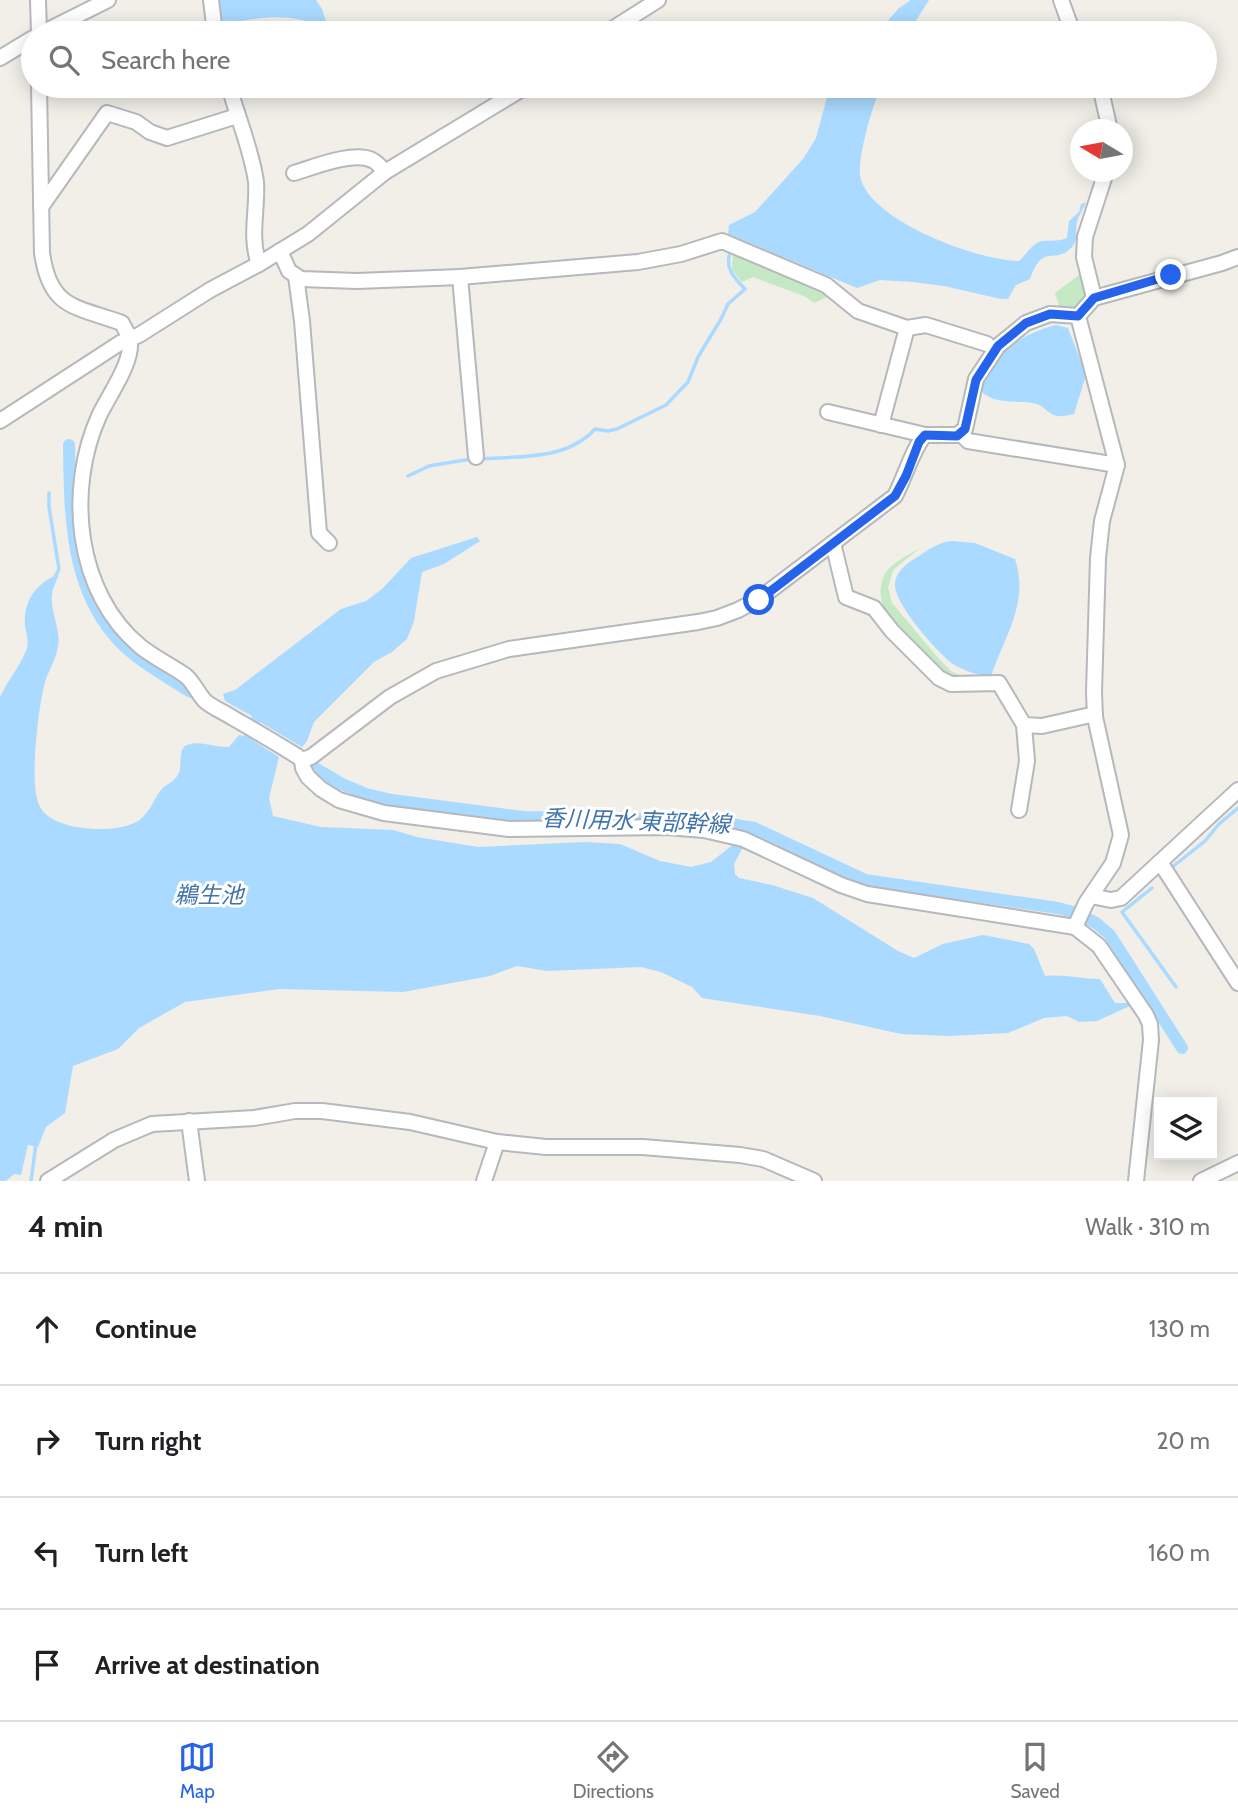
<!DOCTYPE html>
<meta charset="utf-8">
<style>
:root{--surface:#fff;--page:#f6f6f6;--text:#202124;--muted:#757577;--line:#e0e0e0;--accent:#2563eb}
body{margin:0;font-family:Cabin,"Noto Sans JP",sans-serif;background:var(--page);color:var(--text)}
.controls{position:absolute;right:21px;bottom:21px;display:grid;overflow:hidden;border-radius:0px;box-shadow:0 4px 18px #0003}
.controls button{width:63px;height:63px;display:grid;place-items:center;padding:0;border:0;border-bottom:2px solid var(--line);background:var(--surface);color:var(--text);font:35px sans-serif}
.compass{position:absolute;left:1070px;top:119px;width:63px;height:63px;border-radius:50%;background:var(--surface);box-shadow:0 4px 18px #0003;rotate:280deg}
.stop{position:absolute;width:21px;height:21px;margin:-16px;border:5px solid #2563eb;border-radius:50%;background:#fff}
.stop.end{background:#2563eb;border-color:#fff;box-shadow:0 2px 7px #0008}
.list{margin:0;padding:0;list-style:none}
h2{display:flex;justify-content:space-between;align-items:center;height:91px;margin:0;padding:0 28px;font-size:30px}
h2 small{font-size:23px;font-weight:400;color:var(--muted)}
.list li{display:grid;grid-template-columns:46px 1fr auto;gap:21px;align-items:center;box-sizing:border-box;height:112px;padding:0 28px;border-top:2px solid var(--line)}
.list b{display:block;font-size:26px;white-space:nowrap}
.list em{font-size:23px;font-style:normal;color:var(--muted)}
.icon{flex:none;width:38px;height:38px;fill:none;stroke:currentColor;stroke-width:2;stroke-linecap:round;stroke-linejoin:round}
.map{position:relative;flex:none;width:1238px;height:1181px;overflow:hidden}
.search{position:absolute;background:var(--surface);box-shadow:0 4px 18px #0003;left:21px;right:21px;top:21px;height:77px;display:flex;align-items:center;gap:18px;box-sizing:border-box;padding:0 24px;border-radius:38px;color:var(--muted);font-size:26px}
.sheet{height:539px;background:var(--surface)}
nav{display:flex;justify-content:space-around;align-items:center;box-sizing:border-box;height:98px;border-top:2px solid var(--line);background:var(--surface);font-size:19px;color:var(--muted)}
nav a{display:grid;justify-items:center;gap:4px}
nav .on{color:var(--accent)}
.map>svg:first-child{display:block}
.green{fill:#c5e8c5}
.water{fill:#aadaff}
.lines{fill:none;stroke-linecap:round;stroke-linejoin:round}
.stream{stroke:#aadaff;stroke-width:3.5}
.canal{stroke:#aadaff;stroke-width:12}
.street-casing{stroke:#b5b8bc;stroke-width:18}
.street{stroke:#fff;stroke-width:14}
.route{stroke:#2563eb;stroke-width:9}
.labels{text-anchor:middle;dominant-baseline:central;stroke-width:6;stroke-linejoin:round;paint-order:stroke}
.water-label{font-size:23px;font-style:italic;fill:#4174aa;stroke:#fff}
</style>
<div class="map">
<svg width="1238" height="1181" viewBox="0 0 1238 1181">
<rect width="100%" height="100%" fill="#f1efe8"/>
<g class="green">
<polygon points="733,252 823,290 827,297 814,303 806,297 753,277 742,282 732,270"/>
<polygon points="1083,272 1089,297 1076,310 1061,311 1055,293"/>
<path d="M920 548 893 570 888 588 892 603 939 659 952 672 975 681C965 680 953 680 944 674 935 669 927 658 920 651 901 632 872 609 883 578 889 563 907 556 920 548Z"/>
</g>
<g class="water">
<path d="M216 0H316L322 9 328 27C281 12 265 17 218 25Z"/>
<polygon points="911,0 929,0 908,33 877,33 899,8"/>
<path d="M830 86H882C873 102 858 156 860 175 866 220 979 261 1019 261 1026 255 1032 243 1042 241 1051 240 1057 242 1067 238L1069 221 1079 212 1081 204 1086 202C1084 209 1078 216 1077 222 1075 232 1079 240 1071 248 1054 265 1043 242 1030 279L1016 285 1008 299H1001L944 286 913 282 880 280 857 288 728 234 729 225 755 212 803 159 816 138Z"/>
<path d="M1056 325 1068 328 1086 375 1074 414C1068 415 1062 417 1057 416 1048 414 1045 407 1037 404 1019 399 995 406 981 391 992 353 1019 335 1056 325Z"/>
<path d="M477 537 480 541 444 564 422 572 414 621 407 639 392 652 374 662 314 722 307 741 302 747 260 722 251 739 279 757 269 798 273 816 321 827 393 830 417 837 478 847 585 842 620 844 660 861 691 867 711 862 734 844 743 847 734 864 735 874 739 878 772 885 813 898 898 951 914 958 943 944 983 935 1029 944 1034 949 1045 976C1063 974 1081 979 1100 979L1115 1003H1128L1130 1006 1097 1021 1079 1022 1067 1016 1044 1018 1008 1033 949 1036 901 1034 820 1016 702 998 692 987 661 972 641 967 547 971 517 966 490 976 403 992 280 989 185 1002 139 1028 118 1049 73 1066 65 1113 46 1127 38 1147 28 1145 21 1175 14 1174 6 1181H0V697C8 680 21 665 27 648 29 641 26 633 25 626 23 601 36 583 59 574 57 580 53 587 52 594 50 611 61 630 58 646 56 661 47 672 44 686 38 711 30 779 38 802 43 818 61 824 76 827 94 830 121 831 138 821 149 814 153 801 160 791 165 784 174 783 179 773 182 765 178 748 187 745 200 740 214 748 229 747L239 735 244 736 252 716 225 701 223 694 235 690 341 609 366 601 382 589 411 558Z"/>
<path d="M952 541 975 543 1015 559C1030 604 1003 638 990 679 978 674 960 670 950 662 935 649 894 604 895 584 895 573 906 564 914 559 928 551 935 543 952 541Z"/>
</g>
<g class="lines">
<g class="stream">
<path d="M479 459C518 456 566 461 595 429L608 431 617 429 666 405 688 382 698 357 721 319 728 304 745 289C733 277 723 266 732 248"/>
<polyline points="408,476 429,466 471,459"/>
<polyline points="49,493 49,507 59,569 55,577"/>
<polyline points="1171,868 1205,841 1219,824 1238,808"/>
<polyline points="1152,888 1122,912 1176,987"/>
<polyline points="31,1181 36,1144"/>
</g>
<g class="canal">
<path d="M69 445C70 522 70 606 137 657 154 670 173 681 191 692"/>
<polyline points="310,765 342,784 366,794 392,800 523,817 707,820 754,828 865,880 1058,908 1077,913 1096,923 1110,935 1182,1048"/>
</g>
<g class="street-casing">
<g id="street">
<polyline points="38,0 39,33"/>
<polyline points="211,0 215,33"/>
<polyline points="1061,0 1073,33"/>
<polyline points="42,33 108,0"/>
<polyline points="606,33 658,0"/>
<polyline points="0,58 33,38"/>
<path d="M39 86 42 253C50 309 75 306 122 323 124 328 128 333 129 337 136 359 108 396 99 416 66 489 75 593 141 647 155 658 172 666 186 676 194 683 198 694 205 701 213 708 224 712 233 718 254 730 276 743 297 756L302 760 303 768 308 777 321 789 339 800 384 813 509 829 667 827 704 830 743 839 841 885 867 894 1075 927 1099 946 1146 1015 1150 1024 1151 1040 1136 1181"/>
<path d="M229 86C237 116 252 151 256 182 258 209 249 237 259 264L308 234 385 172 527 86"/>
<polyline points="1100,86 1110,130"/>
<path d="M294 173C314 167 353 151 372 160 377 162 381 167 385 172"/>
<polyline points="41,207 107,113 136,122 150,132 167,138 237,116"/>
<polyline points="280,251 289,271 301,279 357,281 460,277 638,262 681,254 722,241 826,285 858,311 907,328"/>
<polyline points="296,276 302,321 319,533 329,543"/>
<polyline points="460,277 476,457"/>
<polyline points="1094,298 1084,257 1085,237 1106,172"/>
<polyline points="828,412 925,435"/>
<polyline points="0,421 120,343 139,335 210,290 259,264"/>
<polyline points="881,425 907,328 926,325 987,344"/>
<polyline points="960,433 968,441 1117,465"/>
<polyline points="833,543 846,597 874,608 892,631 939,678 951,684 999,683 1024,725 1042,726 1095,714"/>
<path d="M302 760 311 757 390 697 436 671 509 649 698 622 717 618 738 610 759 599 895 496C904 479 914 446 925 435H957L965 429 976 379 998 346 1026 323 1050 314 1078 316 1094 298 1222 263 1238 257"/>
<polyline points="1019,810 1027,761 1024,725"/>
<polyline points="1160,862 1238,983"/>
<polyline points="1091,896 1111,900 1121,898 1238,790"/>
<polyline points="1075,927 1086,903 1113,863 1121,835 1095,717 1094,692 1098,558 1102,521 1117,465 1078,316"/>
<polyline points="189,1121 197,1181"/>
<polyline points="48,1181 114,1140 152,1124 254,1118 295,1111 322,1111 410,1122 497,1142 546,1147 643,1147 740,1155 763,1159 814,1181"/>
<polyline points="484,1181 497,1142"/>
<polyline points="1201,1181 1238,1163"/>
</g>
</g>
<use href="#street" class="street"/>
</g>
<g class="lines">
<polyline class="route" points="759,600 895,496 906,476 919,442 925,435 957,436 965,429 976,380 998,346 1026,323 1050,314 1078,316 1094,298 1171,275"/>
</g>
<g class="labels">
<g class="water-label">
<text transform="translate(636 821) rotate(2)">香川用水 東部幹線</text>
<text x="209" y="895">鵜生池</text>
</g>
</g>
</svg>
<div class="controls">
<button><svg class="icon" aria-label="layers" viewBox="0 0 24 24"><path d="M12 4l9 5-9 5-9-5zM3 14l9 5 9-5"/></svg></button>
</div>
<svg class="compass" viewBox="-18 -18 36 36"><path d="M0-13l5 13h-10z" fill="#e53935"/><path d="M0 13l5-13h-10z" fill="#757577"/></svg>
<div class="stop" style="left:759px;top:600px"></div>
<div class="stop end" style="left:1171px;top:275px"></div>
<div class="search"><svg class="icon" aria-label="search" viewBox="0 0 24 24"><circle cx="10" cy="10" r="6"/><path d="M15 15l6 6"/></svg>Search here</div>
</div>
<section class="sheet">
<h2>4 min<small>Walk · 310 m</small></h2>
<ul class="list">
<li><svg class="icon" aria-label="ahead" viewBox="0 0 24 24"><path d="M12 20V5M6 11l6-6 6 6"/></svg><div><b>Continue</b></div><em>130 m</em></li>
<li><svg class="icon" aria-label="right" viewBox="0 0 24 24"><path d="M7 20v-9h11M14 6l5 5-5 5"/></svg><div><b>Turn right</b></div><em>20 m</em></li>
<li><svg class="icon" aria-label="left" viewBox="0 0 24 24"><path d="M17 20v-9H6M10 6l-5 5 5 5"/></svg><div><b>Turn left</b></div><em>160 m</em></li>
<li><svg class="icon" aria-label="arrive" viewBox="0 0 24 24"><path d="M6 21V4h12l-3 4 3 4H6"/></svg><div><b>Arrive at destination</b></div></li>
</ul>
</section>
<nav>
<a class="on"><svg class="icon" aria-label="map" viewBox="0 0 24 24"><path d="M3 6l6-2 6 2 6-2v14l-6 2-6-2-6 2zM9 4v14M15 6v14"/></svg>Map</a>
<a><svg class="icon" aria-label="directions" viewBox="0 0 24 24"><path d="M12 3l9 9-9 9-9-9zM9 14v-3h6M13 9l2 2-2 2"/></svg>Directions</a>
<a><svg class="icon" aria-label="saved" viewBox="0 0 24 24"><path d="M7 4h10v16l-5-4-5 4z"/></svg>Saved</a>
</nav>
